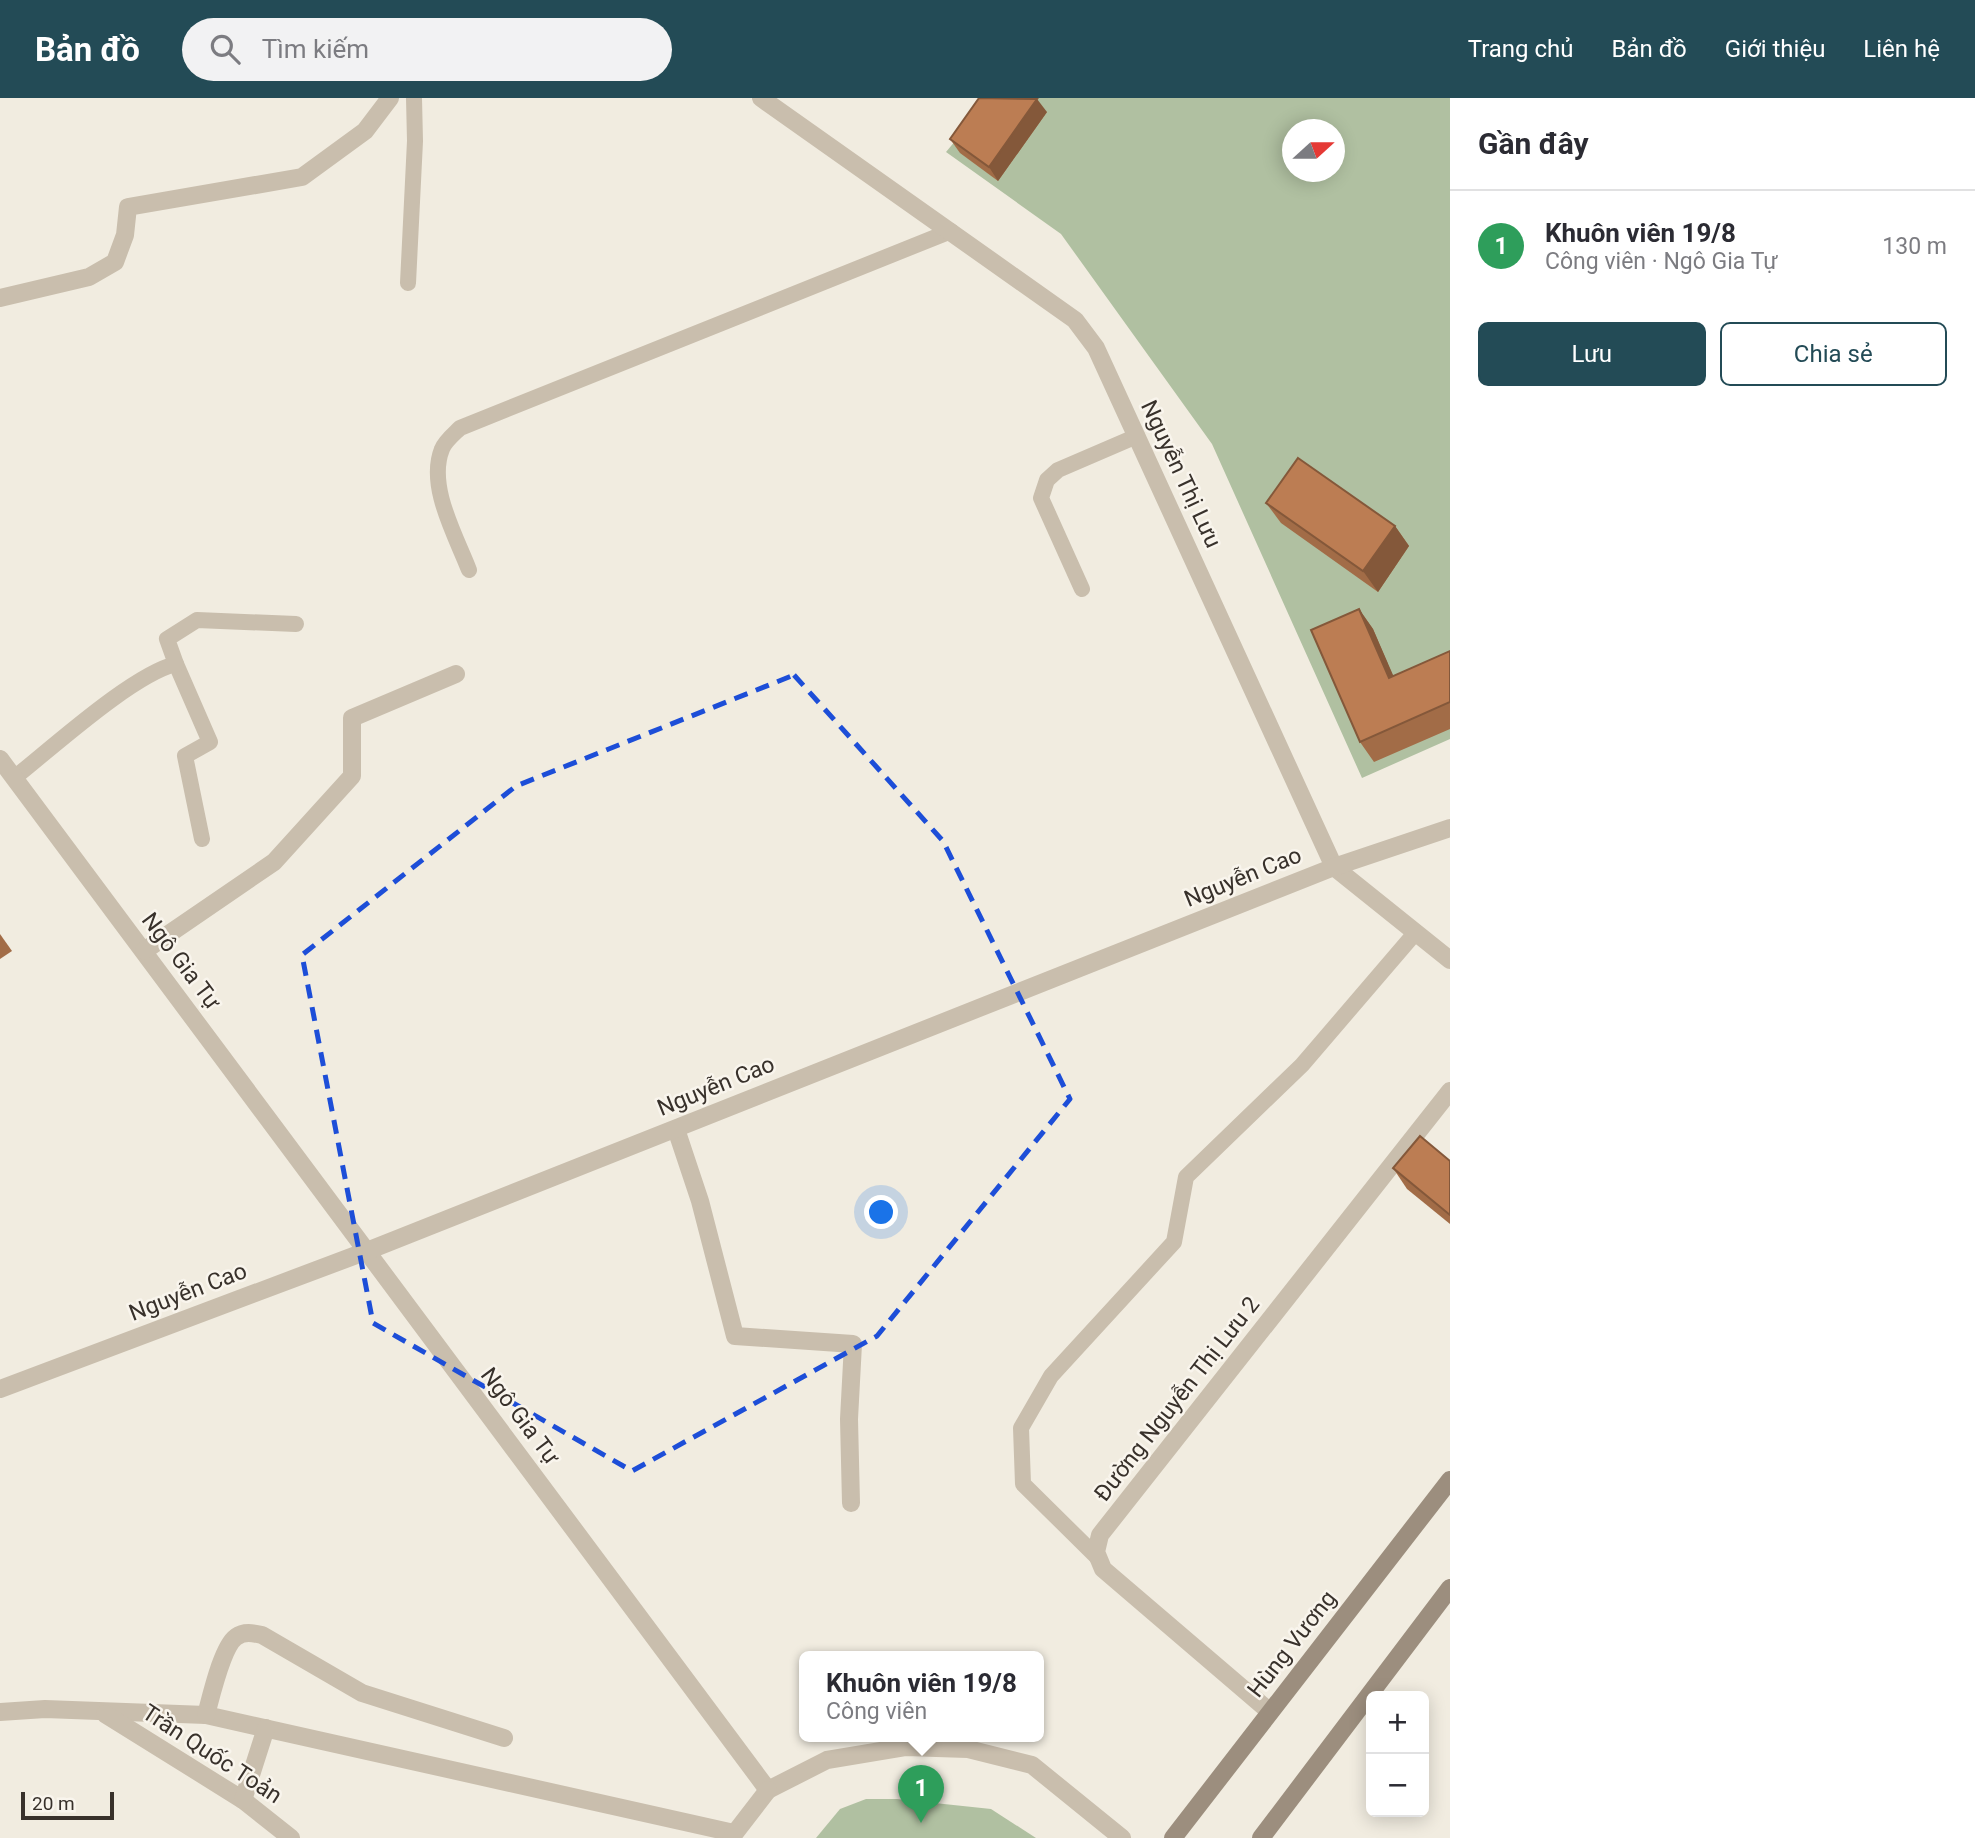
<!DOCTYPE html>
<html lang="vi">
<meta charset="utf-8">
<style>
:root{--surface:#fff;--page:#f2f2f3;--text:#2b2b33;--muted:#7c7c81;--line:#e1e1e2;--accent:#234b56}
body{margin:0;font-family:Roboto,sans-serif;background:var(--page);color:var(--text)}
.controls{position:absolute;right:21px;bottom:21px;display:grid;overflow:hidden;border-radius:10px;box-shadow:0 4px 18px #0003}
.controls button{width:63px;height:63px;display:grid;place-items:center;padding:0;border:0;border-bottom:2px solid var(--line);background:var(--surface);color:var(--text);font:35px sans-serif}
.compass{position:absolute;left:1282px;top:21px;width:63px;height:63px;border-radius:50%;background:var(--surface);box-shadow:0 4px 18px #0003;rotate:69deg}
.scale{position:absolute;left:21px;bottom:18px;width:93px;box-sizing:border-box;padding-left:7px;border:4px solid #38312b;border-top:0;font-size:19px;line-height:24px;white-space:nowrap;color:#38312b;-webkit-text-stroke:5px #f9f5ed;paint-order:stroke}
.you{position:absolute;left:882px;top:1115px;width:24px;height:24px;margin:-18px;border:5px solid #fff;border-radius:50%;background:#1a73e8;box-shadow:0 0 0 10px #1a73e833}
.badge{display:grid;place-items:center;width:46px;height:46px;border-radius:50%;background:var(--accent);color:#fff;font-size:23px;font-weight:700}
.pin{position:absolute;translate:-50% -58px;filter:drop-shadow(0 2px 4px #0008)}
.pin::after{content:'';position:absolute;top:37px;width:24px;height:21px;background:inherit;clip-path:polygon(0 0,100% 0,50% 100%)}
.popup{position:absolute;left:799px;top:1553px;width:245px;height:91px;box-sizing:border-box;display:grid;place-content:center;border-radius:10px;background:var(--surface);filter:drop-shadow(0 2px 5px #0005);font-size:23px;white-space:nowrap;color:var(--muted)}
.popup b{font-size:26px;color:var(--text)}
.popup::after{content:'';position:absolute;left:50%;top:100%;margin-left:-14px;border:14px solid transparent;border-top-color:var(--surface)}
.list{margin:0;padding:0;list-style:none}
h2{display:flex;justify-content:space-between;align-items:center;height:91px;margin:0;padding:0 28px;font-size:30px}
h2 small{font-size:23px;font-weight:400;color:var(--muted)}
.list li{display:grid;grid-template-columns:46px 1fr auto;gap:21px;align-items:center;box-sizing:border-box;height:112px;padding:0 28px;border-top:2px solid var(--line)}
.list b{display:block;font-size:26px;white-space:nowrap}
.list p{margin:0;font-size:23px;white-space:nowrap;color:var(--muted)}
.list em{font-size:23px;font-style:normal;color:var(--muted)}
.actions{display:flex;gap:14px;padding:21px 28px}
.actions a{flex:1;padding:16px 0;border:2px solid var(--accent);border-radius:10px;text-align:center;font-size:24px;color:var(--accent)}
.actions .main{background:var(--accent);color:#fff}
.icon{flex:none;width:38px;height:38px;fill:none;stroke:currentColor;stroke-width:2;stroke-linecap:round;stroke-linejoin:round}
.map{position:relative;flex:none;width:1450px;height:1740px;overflow:hidden}
header{display:flex;align-items:center;gap:42px;box-sizing:border-box;height:98px;padding:0 35px;background:var(--accent);color:#fff}
header strong{font-size:33px}
nav{display:flex;gap:38px;margin-inline-start:auto;font-size:24px}
.search{width:490px;height:63px;background:var(--page);display:flex;align-items:center;gap:18px;box-sizing:border-box;padding:0 24px;border-radius:38px;color:var(--muted);font-size:26px}
main{display:flex}
aside{flex:1;background:var(--surface)}
.map>svg:first-child{display:block}
.green{fill:#b0c0a1;fill-rule:evenodd}
.lines{fill:none;stroke-linecap:round;stroke-linejoin:round}
.lane{stroke:#c9bead;stroke-width:16}
.street{stroke:#c9bead;stroke-width:18}
.secondary{stroke:#9c8e7e;stroke-width:18}
.wall{fill:#a26c47}
.shaded-wall{fill:#84583a}
.building{fill:#bc7d53;stroke:#84583a;stroke-width:2}
.marked{fill:none;stroke:#1d4ed8;stroke-width:5;stroke-dasharray:14 9;stroke-linejoin:round}
.labels{text-anchor:middle;dominant-baseline:central;stroke-width:5;stroke-linejoin:round;paint-order:stroke}
.street-label{font-size:23px;fill:#38312b;stroke:#f9f5ed}
</style>
<header>
<strong>Bản đồ</strong>
<div class="search"><svg class="icon" aria-label="search" viewBox="0 0 24 24"><circle cx="10" cy="10" r="6"/><path d="M15 15l6 6"/></svg>Tìm kiếm</div>
<nav><a>Trang chủ</a><a>Bản đồ</a><a>Giới thiệu</a><a>Liên hệ</a></nav>
</header>
<main>
<div class="map">
<svg width="1450" height="1740" viewBox="0 0 1450 1740">
<rect width="100%" height="100%" fill="#f1ece0"/>
<g class="green">
<path d="M991 0H1450V641L1362 680 1212 346 1061 136 946 54ZM1293 32H1335V74H1293Z"/>
<polygon points="866,1701 897,1701 991,1711 1036,1740 816,1740 840,1711"/>
</g>
<g class="lines">
<g class="lane">
<polyline points="408,185 415,43 414,0"/>
<path d="M469 472C456 438 427 388 442 351 445 343 454 336 460 330L951 133"/>
<polyline points="1082,491 1041,400 1047,382 1058,372 1137,338"/>
<polyline points="176,566 210,644 185,658 202,741"/>
<path d="M14 680C52 650 133 576 176 566L167 541 197 522 296 526"/>
<polyline points="1099,1461 1023,1386 1021,1330 1051,1278 1174,1144 1186,1079 1302,967 1416,834"/>
</g>
<g class="street">
<polyline points="761,0 1075,222 1096,250 1334,769 1450,862"/>
<polyline points="0,200 89,179 115,164 125,137 128,109 302,79 365,33 390,0"/>
<polyline points="0,661 768,1692 827,1662 905,1649 968,1651 1032,1667 1122,1740"/>
<polyline points="144,853 274,764 352,678 352,620 456,576"/>
<polyline points="676,1031 700,1103 735,1238 853,1246 849,1321 851,1405"/>
<polyline points="0,1291 367,1153 1334,769 1450,730"/>
<polyline points="0,1614 45,1611 206,1617 734,1735"/>
<polyline points="1270,1614 1103,1471 1096,1454 1100,1437 1450,993"/>
<polyline points="105,1616 243,1702 291,1740"/>
<path d="M206 1617C211 1599 222 1549 236 1539 244 1533 253 1535 262 1537L362 1595 504 1640"/>
<polyline points="243,1702 266,1630"/>
<polyline points="731,1740 768,1692"/>
</g>
<g class="secondary">
<polyline points="1173,1740 1450,1382"/>
<polyline points="1261,1740 1450,1490"/>
</g>
</g>
<g class="wall">
<polygon points="1047,14 998,83 960,55 950,41"/>
<polygon points="1266,405 1395,428 1409,448 1378,494 1281,425"/>
<polygon points="1359,511 1373,531 1393,578 1450,553 1450,631 1374,664 1360,644"/>
<polygon points="0,836 12,853 0,861"/>
<polygon points="1450,1063 1450,1126 1407,1091 1393,1070"/>
</g>
<g class="shaded-wall">
<polygon points="1037,1 1047,14 998,83 989,69"/>
<polygon points="1395,428 1409,448 1378,494 1363,473"/>
<polygon points="1359,511 1373,531 1403,600 1389,580"/>
</g>
<g class="building">
<polygon points="979,0 1037,1 989,69 950,41"/>
<polygon points="1298,360 1395,428 1363,473 1266,405"/>
<polygon points="1359,511 1389,580 1450,553 1450,604 1360,644 1311,532"/>
<polygon points="1420,1038 1450,1063 1450,1117 1393,1070"/>
</g>
<path class="marked" d="M794 577 943 743 1070 1001 877 1238 632 1373 373 1225 302 857 516 688Z"/>
<g class="labels">
<g class="street-label">
<text transform="translate(1181 376) rotate(65)">Nguyễn Thị Lưu</text>
<text transform="translate(1243 779) rotate(-22)">Nguyễn Cao</text>
<text transform="translate(181 863) rotate(53)">Ngô Gia Tự</text>
<text transform="translate(716 988) rotate(-22)">Nguyễn Cao</text>
<text transform="translate(188 1194) rotate(-21)">Nguyễn Cao</text>
<text transform="translate(1177 1301) rotate(-52)">Đường Nguyễn Thị Lưu 2</text>
<text transform="translate(520 1318) rotate(53)">Ngô Gia Tự</text>
<text transform="translate(1292 1546) rotate(-52)">Hùng Vương</text>
<text transform="translate(212 1656) rotate(33)">Trần Quốc Toản</text>
</g>
</g>
</svg>
<div class="controls">
<button>+</button>
<button>−</button>
</div>
<svg class="compass" viewBox="-18 -18 36 36"><path d="M0-13l5 13h-10z" fill="#e53935"/><path d="M0 13l5-13h-10z" fill="#7c7c81"/></svg>
<div class="scale">20 m</div>
<div class="you"></div>
<div class="pin badge" style="left:921px;top:1725px;background:#2e9e5b">1</div>
<div class="popup"><b>Khuôn viên 19/8</b>Công viên</div>
</div>
<aside>
<h2>Gần đây<small></small></h2>
<ul class="list">
<li><span class="badge" style="background:#2e9e5b">1</span><div><b>Khuôn viên 19/8</b><p>Công viên · Ngô Gia Tự</p></div><em>130 m</em></li>
</ul>
<div class="actions"><a class="main">Lưu</a><a>Chia sẻ</a></div>
</aside>
</main>
